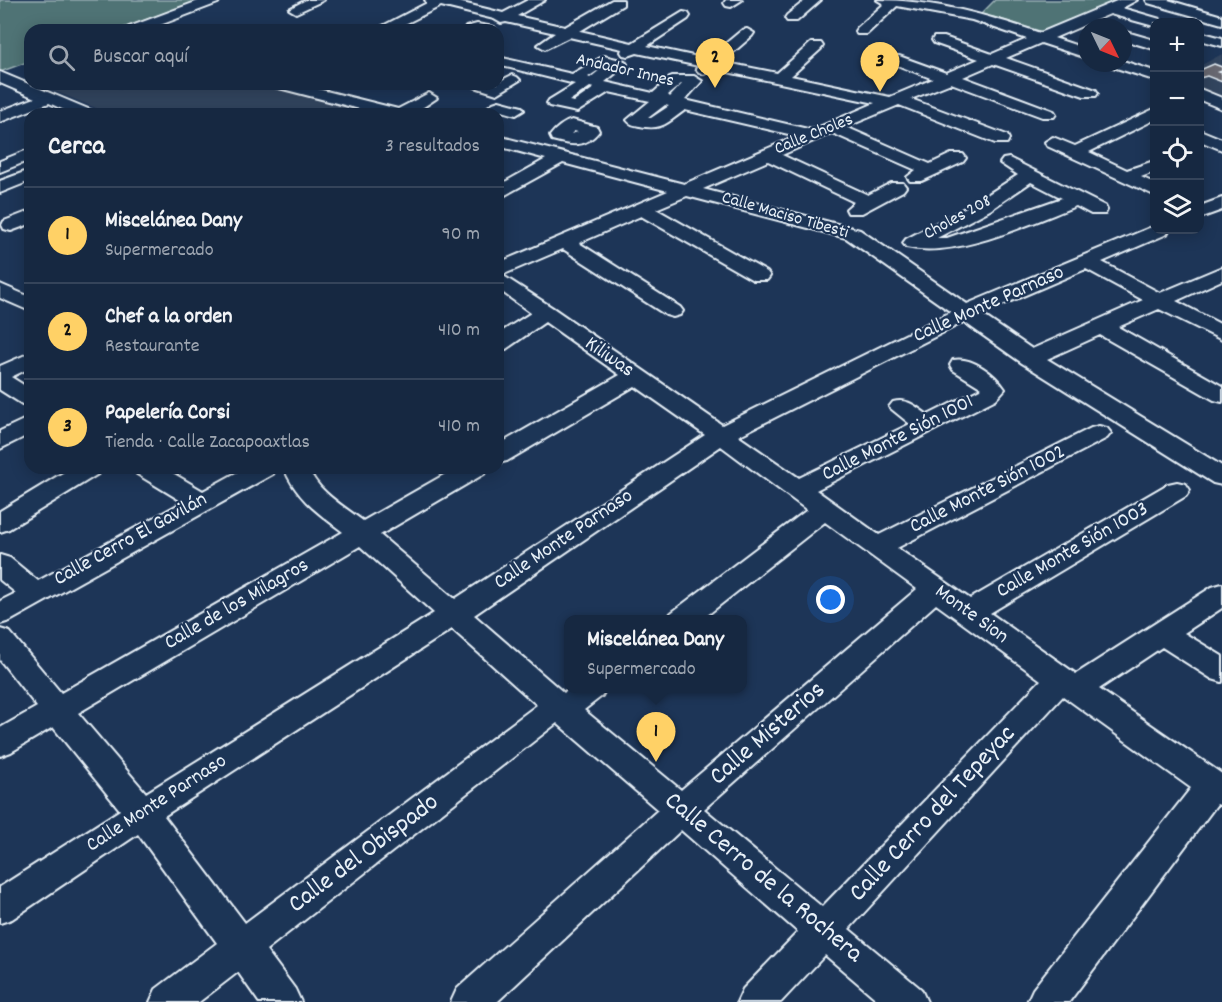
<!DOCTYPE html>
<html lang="es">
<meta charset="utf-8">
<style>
:root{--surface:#162841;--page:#23344c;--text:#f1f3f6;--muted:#9ea6b1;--line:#35445a;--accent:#ffd166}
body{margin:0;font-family:Dekko,sans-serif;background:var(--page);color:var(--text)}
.controls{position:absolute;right:18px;top:18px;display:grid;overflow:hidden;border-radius:12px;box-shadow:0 3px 15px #0003}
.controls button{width:54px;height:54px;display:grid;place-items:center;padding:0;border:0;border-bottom:2px solid var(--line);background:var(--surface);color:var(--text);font:30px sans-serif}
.compass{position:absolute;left:1078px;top:18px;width:54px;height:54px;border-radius:50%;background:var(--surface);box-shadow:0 3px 15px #0003;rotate:133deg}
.you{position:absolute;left:831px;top:600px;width:21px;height:21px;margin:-15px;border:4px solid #fff;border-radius:50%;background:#1a73e8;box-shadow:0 0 0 9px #1a73e833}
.badge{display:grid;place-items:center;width:39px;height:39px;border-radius:50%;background:var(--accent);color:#111;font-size:20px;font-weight:700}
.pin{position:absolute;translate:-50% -50px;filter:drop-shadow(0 2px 3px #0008)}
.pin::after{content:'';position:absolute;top:32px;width:21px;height:18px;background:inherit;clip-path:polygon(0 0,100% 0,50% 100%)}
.popup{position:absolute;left:564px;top:615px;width:183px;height:78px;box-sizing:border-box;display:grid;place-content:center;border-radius:12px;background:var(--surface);filter:drop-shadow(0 2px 4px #0005);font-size:20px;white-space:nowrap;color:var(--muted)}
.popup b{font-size:22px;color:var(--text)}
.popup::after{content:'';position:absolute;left:50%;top:100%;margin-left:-12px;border:12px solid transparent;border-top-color:var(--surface)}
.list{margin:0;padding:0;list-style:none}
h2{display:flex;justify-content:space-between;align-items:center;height:78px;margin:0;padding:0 24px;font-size:26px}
h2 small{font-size:20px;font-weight:400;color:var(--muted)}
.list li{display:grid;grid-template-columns:39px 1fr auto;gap:18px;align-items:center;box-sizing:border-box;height:96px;padding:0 24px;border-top:2px solid var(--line)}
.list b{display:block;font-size:22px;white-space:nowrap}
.list p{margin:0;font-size:20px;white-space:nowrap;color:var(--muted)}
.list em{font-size:20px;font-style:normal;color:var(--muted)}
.icon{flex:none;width:33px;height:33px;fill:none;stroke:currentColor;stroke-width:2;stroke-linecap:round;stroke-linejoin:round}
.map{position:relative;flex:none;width:1222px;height:1002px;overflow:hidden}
.search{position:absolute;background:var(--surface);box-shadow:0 3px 15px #0003;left:24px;top:24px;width:480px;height:66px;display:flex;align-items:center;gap:15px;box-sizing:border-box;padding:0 21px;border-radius:18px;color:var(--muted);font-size:22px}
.panel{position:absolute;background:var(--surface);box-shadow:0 3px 15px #0003;left:24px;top:108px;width:480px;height:366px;border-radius:18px}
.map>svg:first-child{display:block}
.built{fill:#33445f}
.green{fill:#4f7374;stroke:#9cb2b6;stroke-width:1.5}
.building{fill:#676871;stroke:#e8f1f8;stroke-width:1.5}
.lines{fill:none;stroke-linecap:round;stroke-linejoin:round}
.minor-casing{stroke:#e8f1f8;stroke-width:4}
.minor{fill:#1d3557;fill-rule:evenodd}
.labels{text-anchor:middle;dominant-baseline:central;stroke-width:4.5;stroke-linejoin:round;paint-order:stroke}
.far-street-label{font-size:18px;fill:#e8f1f8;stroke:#1d3557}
.street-label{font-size:21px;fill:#e8f1f8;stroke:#1d3557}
.near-street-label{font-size:26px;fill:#e8f1f8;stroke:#1d3557}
</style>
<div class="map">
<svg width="1222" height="1002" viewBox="0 0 1222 1002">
<rect width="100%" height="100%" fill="#1d3557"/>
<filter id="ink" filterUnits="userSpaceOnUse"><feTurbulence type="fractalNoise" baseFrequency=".0167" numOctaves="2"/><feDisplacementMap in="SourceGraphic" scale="12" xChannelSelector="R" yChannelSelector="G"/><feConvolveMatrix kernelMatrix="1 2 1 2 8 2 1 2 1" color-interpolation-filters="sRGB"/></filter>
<g filter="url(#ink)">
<g class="built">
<polygon points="1222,54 1222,99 1200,89 1200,66"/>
<polygon points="37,84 103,84 121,89 134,84 265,84 380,114 110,114"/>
</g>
<g class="green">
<polygon points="0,0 201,0 117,30 30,30 30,61 0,72"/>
<polygon points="995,0 1119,0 1043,32 993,17 979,16"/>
</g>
<polygon class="building" points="1214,64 1222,67 1222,71 1219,72 1222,73 1222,82 1207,76 1200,78 1200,70"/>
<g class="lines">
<g class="minor-casing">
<g id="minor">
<polygon points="201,0 220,0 218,3 147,30 127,30 129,27"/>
<polygon points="306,0 324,0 296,13 289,9"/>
<path d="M425 0H450L503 13 528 0H545L517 16 565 27 612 0H623V5L580 31 632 43 683 12 688 13 690 16 688 19 647 46 707 59 742 30 747 29 754 33 752 36 722 62 777 73 811 43H821L823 46 821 49 791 76 890 97 933 79 889 62 887 59 889 56H899L946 73 979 59 934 43 932 40 934 37H944L992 54 1027 39 972 20 897 6 867 34H857L855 31 857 28 884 4 877 0C934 0 986 15 1040 33L1119 0H1137L1122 8 1160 19 1162 22H1154V26L1110 14 1054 38 1087 49V58L1041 43 1006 58 1096 90 1098 93 1096 96H1084L993 64 963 77 1054 111 1056 114 1054 117H1042L951 83 911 99 1007 135 1009 139 1007 143H995L899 105 846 127 930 164 951 154H963L966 158 963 162 922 181H910L907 177 916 170 832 133 782 155 868 195 891 183H903L906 187 903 191 862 213H848L846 209 854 202 768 161 703 189 860 230 967 304 1154 226V230H1169L1167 234 1102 262 1160 293 1222 267V280L1176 301 1222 325V340L1159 309 1118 327 1222 386V402L1214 400 1100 335 1047 359 1222 466V485L1213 483 1022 363 964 322 738 436 799 478 910 424 889 407 893 402C908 398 916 407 928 415L982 388 953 370 950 365 953 360C972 356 995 374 1005 389L996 399 816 490 879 535 1091 428 1099 426 1107 428 1111 433 1107 438 897 548 970 599 1168 484 1177 482 1186 484 1190 490 1186 496 990 613 1076 674 1212 587 1222 584V608L1184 633 1222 656V682L1212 679 1162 647 1099 689 1222 774V806L1217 804 1069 1002H1027L1033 989 1191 788 1063 696 849 929 921 989 927 1002H880L825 955 781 1002H737L743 989 798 932 681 830 497 1002H451L457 989 658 810 557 723 266 950 295 989 301 1002H259L238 972 199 1002H150L156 989 217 943 138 834 12 919 0 923V887L120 810 53 727 11 752 0 756V728L37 707 0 660V629L10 632 61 693 343 532C318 513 296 498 284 468H308C319 493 342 505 363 521L456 468H487L484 474 380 535 455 599 705 435 635 386 507 461 498 463V445L620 375 545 322 506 349 498 351V334L531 313 498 289V263L668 191 563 163 498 199V186L546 159 498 146V136L684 184 797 136 685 110C668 122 662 131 640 126 634 125 631 125 627 120L650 101 609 92 577 112 549 106 547 103 549 100 575 84 498 65V57L572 74 604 56 625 61 627 64 605 82 653 93 672 76H694L702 81 685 100 812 130 875 103 713 69 704 74 699 72 696 69 699 66 637 53 628 56 623 55 621 52 622 49 569 37 545 49 538 45 555 33 506 22 501 23 494 19 441 6 393 30H375L427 3ZM606 65 590 78 588 77ZM681 84H682L670 97 668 95ZM590 87 594 88 574 102 569 101ZM665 105 669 106 651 118H648ZM687 196 846 238 951 312 722 425 553 308 502 275 563 249 666 315 673 317 680 315 683 311 680 307 579 243 641 216 753 280H767L770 276 767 272 656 209ZM1086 269 1143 300 1032 349 981 314ZM721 446 807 510 671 613 667 620H701L825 522 917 589 681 790 584 710 602 696 606 688H569L564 693 474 615ZM360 546 434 613 146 793 78 713ZM936 604 1041 680 822 907 704 809ZM452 629 537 705 245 923 164 816Z"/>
<polygon points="726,0 742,0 731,7 726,6 724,3"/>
<polygon points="806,0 821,0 797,21 787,21 785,18 787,15"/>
<polygon points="1146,0 1168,0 1222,16 1222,24 1148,3"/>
<polygon points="477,24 494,27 496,30 464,30 466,27"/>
<polygon points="1123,31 1154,40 1154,49 1123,40"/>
<polygon points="1200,32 1222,38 1222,46 1200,40"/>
<polygon points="1123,61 1154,71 1154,80 1110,66 1108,63 1123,63"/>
<polygon points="0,72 93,111 95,114 73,114 49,103 0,122 0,111 35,98 0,83"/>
<polygon points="512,75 517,77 520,80 497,94 475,87 472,84 498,84 498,82"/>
<polygon points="272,84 298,84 398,109 429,93 437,98 413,114 379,114 275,87"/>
<polygon points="1200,89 1222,98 1222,109 1200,100"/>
<polygon points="499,101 522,107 524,110 516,115 502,111 498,114 479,114 493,103"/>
<polygon points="1154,109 1154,120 1089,152 1127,170 1154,161 1154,172 1141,177 1154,183 1154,195 1047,146 1045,142 1053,137 1075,146"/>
<path d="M572 120 597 127 599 131C585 149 571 145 552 140L550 136C555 129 564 122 572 120ZM574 131 578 132 571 134Z"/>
<polygon points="1200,130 1222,139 1222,150 1200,141"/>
<polygon points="30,149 30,160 0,172 0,161"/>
<path d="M1009 158 1105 206 1107 210 1105 214H1091L1076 206C1029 224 955 259 906 247L903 243 906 239 976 202 1018 175 1000 163 1003 159ZM1031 182 1062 198 947 238H937L990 210Z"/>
<polygon points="30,170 30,181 0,193 0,181"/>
<polygon points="1222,198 1222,210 1200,218 1200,206"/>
<polygon points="30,211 30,224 11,231 4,229 2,225 4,221"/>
<polygon points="0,284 30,297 30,311 0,298"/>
<polygon points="30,353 30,368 11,377 30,389 30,406 22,404 0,390 0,366"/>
<polygon points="30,417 30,434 0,449 0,431"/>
<polygon points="71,468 101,468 98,474 9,529 0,532 0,511"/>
<polygon points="134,468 164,468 203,491 245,468 276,468 273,474 10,621 0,624 0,601 16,593 0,580 0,555 10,558 38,581 183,502 137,474"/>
</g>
</g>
<use href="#minor" class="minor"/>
</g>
</g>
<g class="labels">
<g class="far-street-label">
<text transform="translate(625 71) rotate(13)">Andador Innes</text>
<text transform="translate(814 135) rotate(-22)">Calle Choles</text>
<text transform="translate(785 216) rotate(16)">Calle Maciso Tibesti</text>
<text transform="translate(958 218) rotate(-29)">Choles 208</text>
</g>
<g class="street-label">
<text transform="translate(989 305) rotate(-24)">Calle Monte Parnaso</text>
<text transform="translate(609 358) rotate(35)">Kiliwas</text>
<text transform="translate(898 439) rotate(-27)">Calle Monte Sión 1001</text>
<text transform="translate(988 490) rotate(-27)">Calle Monte Sión 1002</text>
<text transform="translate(131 540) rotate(-29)">Calle Cerro El Gavilán</text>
<text transform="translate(564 540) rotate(-34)">Calle Monte Parnaso</text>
<text transform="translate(1073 551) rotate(-30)">Calle Monte Sión 1003</text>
<text transform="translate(237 605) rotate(-30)">Calle de los Milagros</text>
<text transform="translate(971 615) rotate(36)">Monte Sion</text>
<text transform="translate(157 804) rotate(-33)">Calle Monte Parnaso</text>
</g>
<g class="near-street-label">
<text transform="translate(768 734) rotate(-41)">Calle Misterios</text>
<text transform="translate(933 814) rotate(-47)">Calle Cerro del Tepeyac</text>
<text transform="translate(364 854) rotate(-37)">Calle del Obispado</text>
<text transform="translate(763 878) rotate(40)">Calle Cerro de la Rochera</text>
</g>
</g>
</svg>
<div class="controls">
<button>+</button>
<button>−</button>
<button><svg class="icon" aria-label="locate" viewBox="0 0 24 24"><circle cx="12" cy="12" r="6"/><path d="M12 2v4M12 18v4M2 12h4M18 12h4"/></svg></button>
<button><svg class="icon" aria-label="layers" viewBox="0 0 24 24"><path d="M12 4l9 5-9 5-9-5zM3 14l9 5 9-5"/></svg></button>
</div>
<svg class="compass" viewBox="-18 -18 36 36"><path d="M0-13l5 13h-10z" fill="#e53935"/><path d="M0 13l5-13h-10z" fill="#9ea6b1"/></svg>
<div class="you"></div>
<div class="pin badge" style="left:656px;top:762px">1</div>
<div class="popup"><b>Miscelánea Dany</b>Supermercado</div>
<div class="pin badge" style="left:715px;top:88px">2</div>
<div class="pin badge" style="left:880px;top:92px">3</div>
<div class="search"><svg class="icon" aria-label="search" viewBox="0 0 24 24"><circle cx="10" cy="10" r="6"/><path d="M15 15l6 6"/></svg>Buscar aquí</div>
<section class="panel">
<h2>Cerca<small>3 resultados</small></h2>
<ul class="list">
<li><span class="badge">1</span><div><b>Miscelánea Dany</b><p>Supermercado</p></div><em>90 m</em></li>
<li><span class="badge">2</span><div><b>Chef a la orden</b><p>Restaurante</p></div><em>410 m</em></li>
<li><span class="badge">3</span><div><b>Papelería Corsi</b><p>Tienda · Calle Zacapoaxtlas</p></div><em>410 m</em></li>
</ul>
</section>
</div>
